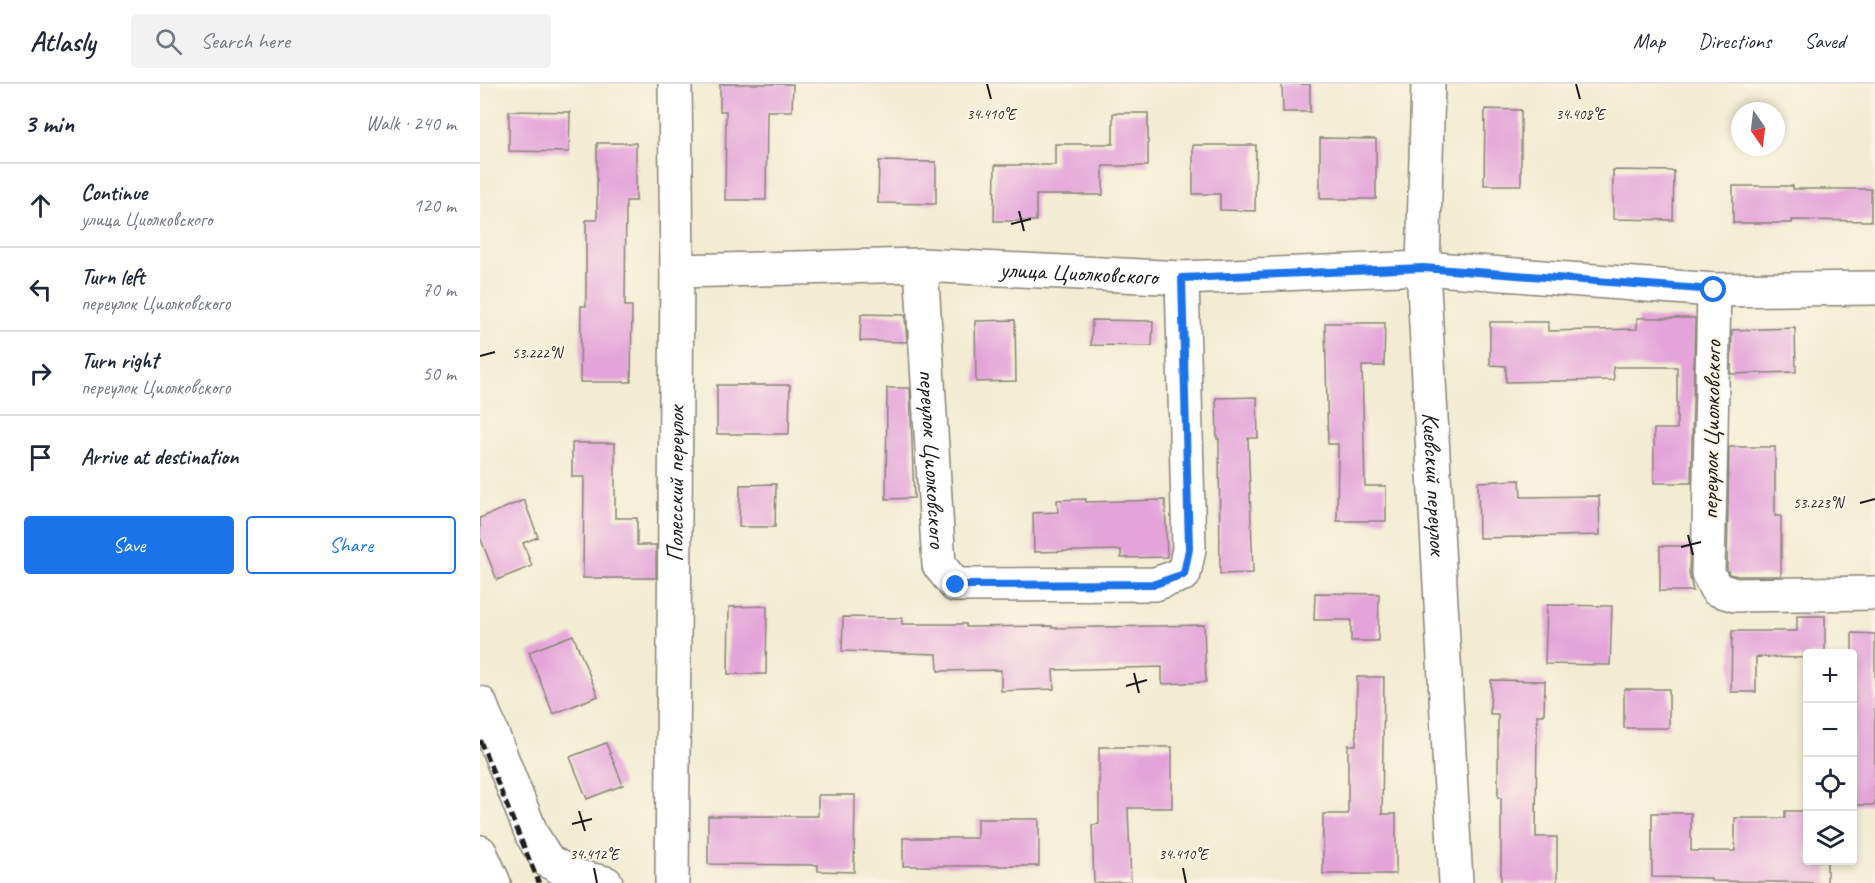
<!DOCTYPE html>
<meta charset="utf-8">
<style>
:root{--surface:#fff;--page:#f2f2f3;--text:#1f2937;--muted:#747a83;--line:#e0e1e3;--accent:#1a73e8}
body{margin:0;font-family:Caveat,sans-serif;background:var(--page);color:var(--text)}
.controls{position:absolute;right:18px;bottom:18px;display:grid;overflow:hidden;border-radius:6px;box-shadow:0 3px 9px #0003}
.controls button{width:54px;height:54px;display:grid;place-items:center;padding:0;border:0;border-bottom:2px solid var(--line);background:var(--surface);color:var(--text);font:30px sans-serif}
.compass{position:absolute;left:1251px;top:18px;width:54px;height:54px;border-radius:50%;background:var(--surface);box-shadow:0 3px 9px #0003;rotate:166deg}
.stop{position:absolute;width:18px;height:18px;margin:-14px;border:4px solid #1a73e8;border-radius:50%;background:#fff}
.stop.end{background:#1a73e8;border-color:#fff;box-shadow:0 2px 6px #0008}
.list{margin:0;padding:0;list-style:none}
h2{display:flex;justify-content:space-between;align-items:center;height:78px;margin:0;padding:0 24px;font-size:26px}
h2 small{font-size:20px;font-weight:400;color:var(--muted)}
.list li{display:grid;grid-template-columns:39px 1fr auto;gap:18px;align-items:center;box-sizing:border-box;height:84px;padding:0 24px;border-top:2px solid var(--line)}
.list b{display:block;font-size:22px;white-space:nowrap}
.list p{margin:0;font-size:20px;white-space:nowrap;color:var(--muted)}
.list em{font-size:20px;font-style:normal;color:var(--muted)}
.actions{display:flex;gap:12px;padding:18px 24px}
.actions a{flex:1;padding:14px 0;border:2px solid var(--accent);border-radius:6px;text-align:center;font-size:21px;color:var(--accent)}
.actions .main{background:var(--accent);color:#fff}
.icon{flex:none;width:33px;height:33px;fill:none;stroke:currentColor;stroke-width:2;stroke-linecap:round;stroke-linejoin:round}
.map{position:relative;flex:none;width:1395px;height:799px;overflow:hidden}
header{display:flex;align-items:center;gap:36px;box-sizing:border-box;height:84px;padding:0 30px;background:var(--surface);border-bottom:2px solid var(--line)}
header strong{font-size:28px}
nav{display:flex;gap:33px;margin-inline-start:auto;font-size:21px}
.search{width:420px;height:54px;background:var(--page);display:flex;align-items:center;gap:15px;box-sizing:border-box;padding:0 21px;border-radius:6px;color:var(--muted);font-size:22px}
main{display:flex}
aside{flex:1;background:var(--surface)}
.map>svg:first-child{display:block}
.building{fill:#e4a4da}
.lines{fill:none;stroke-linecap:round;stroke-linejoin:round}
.minor-casing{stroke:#888478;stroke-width:36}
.minor{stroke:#fff;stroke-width:33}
.rail{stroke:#1c1c1c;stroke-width:4.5;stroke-dasharray:9 4.5;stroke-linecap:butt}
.route{stroke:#1a73e8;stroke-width:8}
.ticks{fill:none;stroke:#1c1c1c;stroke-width:2}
.labels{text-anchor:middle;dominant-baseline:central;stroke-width:4.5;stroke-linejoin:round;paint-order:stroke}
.street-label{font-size:24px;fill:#1c1c1c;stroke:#fcf5e5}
.ticks-label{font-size:15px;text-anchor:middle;fill:#1c1c1c;stroke:#fcf5e5;stroke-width:4.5;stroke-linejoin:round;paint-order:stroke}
</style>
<header>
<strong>Atlasly</strong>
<div class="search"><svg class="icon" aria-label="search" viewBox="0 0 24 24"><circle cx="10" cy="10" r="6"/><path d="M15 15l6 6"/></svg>Search here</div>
<nav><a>Map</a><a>Directions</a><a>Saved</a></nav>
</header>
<main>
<aside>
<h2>3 min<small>Walk · 240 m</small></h2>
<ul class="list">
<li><svg class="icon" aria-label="ahead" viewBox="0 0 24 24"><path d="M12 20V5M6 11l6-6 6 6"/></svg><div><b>Continue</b><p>улица Циолковского</p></div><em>120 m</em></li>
<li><svg class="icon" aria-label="left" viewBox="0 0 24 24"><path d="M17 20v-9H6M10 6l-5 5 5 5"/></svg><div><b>Turn left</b><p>переулок Циолковского</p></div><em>70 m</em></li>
<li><svg class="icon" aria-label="right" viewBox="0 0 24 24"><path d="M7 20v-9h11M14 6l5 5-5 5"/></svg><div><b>Turn right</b><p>переулок Циолковского</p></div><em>50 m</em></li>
<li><svg class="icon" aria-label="arrive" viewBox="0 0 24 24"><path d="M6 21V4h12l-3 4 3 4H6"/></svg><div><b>Arrive at destination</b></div></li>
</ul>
<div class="actions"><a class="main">Save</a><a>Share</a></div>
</aside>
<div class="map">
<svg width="1395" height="799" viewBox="0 0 1395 799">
<rect width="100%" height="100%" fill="#fcf5e5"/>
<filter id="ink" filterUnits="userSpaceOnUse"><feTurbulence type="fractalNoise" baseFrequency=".0167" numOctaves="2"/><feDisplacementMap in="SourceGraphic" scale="12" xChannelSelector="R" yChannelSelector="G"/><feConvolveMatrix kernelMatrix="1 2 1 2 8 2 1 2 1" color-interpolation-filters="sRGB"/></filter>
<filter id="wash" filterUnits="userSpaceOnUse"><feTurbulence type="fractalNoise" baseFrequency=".008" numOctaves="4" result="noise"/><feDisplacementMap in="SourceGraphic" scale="24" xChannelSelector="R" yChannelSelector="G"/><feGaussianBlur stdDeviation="1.35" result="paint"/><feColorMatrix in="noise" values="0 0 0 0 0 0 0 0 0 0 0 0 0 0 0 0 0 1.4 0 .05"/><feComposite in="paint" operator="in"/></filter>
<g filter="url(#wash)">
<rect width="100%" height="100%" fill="#f3ecd3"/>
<g id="blocks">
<g class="building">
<polygon points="240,0 313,0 312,27 287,27 286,116 245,116 246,27 240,27"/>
<polygon points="802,0 830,0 830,28 803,28"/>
<polygon points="1005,25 1041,26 1041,101 1004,101"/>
<polygon points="29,27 90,28 89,68 29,67"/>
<polygon points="633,29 668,29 668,82 623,82 623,111 556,111 556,137 514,137 515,81 575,81 575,60 633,60"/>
<polygon points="840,54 896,55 896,115 840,115"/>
<polygon points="117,59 156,59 156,117 146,117 145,222 152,222 151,298 100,298 101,222 106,222 106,136 117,136"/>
<polygon points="713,61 776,61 775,127 740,126 740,110 713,110"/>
<polygon points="399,77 456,78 456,120 398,119"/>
<polygon points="1133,86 1194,87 1193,136 1133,135"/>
<polygon points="1253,102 1313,102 1313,105 1391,105 1391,137 1312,136 1312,139 1253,139"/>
<polygon points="381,230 425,231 427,258 380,257"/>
<polygon points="1157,234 1215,234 1211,399 1174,399 1174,345 1197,345 1197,283 1133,283 1134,296 1026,298 1026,282 1010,281 1010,238 1068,238 1068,247 1157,245"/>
<polygon points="535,236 536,297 496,298 495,237"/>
<polygon points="612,236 673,237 672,262 611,261"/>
<polygon points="845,239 905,239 904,282 882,282 885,402 906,402 906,437 857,437 858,360 848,360"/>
<polygon points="1315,244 1316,288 1251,290 1252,246"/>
<polygon points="237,301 310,301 309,350 237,350"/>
<polygon points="407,304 430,304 434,414 406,415"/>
<polygon points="777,313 778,354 768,354 773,489 740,490 739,355 737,355 736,314"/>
<polygon points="92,359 135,359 135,434 157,434 157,461 176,461 176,494 103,494 104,393 92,393"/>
<polygon points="1249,363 1295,363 1295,432 1301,432 1301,492 1258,492 1249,490 1247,485"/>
<polygon points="1040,396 1041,413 1119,412 1120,451 999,454 998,398"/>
<polygon points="296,400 295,443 259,443 260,401"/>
<polygon points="606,415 606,418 685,416 687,473 641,474 641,466 554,468 553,429 578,428 577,416"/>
<polygon points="44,416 58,453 43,459 52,482 17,496 0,453 0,434"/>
<polygon points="1180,462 1210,462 1209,489 1213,507 1180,507"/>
<polygon points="835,509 899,510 898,557 871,557 871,536 834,536"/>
<polygon points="1067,521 1132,522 1130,581 1065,580"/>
<polygon points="287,522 286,590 248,590 249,523"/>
<polygon points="1317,532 1345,532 1345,570 1328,570 1328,574 1276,573 1276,608 1251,608 1252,547 1317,547"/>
<polygon points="363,533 422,534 422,540 486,540 486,543 572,542 572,544 724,541 726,598 682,600 682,583 573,586 574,605 521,607 521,586 458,587 457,570 362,567"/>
<polygon points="1372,549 1395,550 1395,721 1372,721"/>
<polygon points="93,551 118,612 73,630 49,568"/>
<polygon points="877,593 904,593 902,730 916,730 916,790 843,790 843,730 868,730 868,661 876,661"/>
<polygon points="1011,596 1065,597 1064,631 1057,631 1056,753 1077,753 1077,799 1021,799 1021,714 1018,714 1018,630 1010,630"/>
<rect x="1144" y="605" width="45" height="39"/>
<polygon points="126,659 143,701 107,715 90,673"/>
<polygon points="619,663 692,663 692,724 648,724 651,798 614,799 612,741 619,740"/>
<polygon points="338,711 375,711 374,788 338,787 338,781 228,780 228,732 338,732"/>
<polygon points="1305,727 1328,727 1328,777 1347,777 1347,799 1231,797 1231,794 1172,793 1172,729 1211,729 1211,767 1255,767 1255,734 1305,734"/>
<polygon points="497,735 559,735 559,782 423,782 423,754 497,754"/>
</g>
</g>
</g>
<g filter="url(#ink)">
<use href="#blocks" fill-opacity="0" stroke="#888478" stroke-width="1.5"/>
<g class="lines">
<g class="minor-casing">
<g id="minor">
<path id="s1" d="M948 0 943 184 976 799"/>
<path id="s2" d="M441 181 459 481 475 501 675 500 704 490 709 465 702 194"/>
<path id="s3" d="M197 187 441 181 702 194 943 184 1234 206 1395 204"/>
<polyline points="1234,206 1228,489 1236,505 1255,511 1395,509"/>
<polyline points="0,619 52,751 68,777 95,792 126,799"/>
<polyline points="0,768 14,799"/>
<path id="s4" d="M192 799 197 187 195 0"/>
</g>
</g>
<use href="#minor" class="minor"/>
<polyline class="rail" points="0,656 59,799"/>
</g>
</g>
<g class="lines" filter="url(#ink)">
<polyline class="route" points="476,501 675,500 704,490 709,465 702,194 943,184 1234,206"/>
</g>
<path class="ticks" d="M507 0 511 15M1096 0 1100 15M539 127 544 147M531 140 551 135M0 272 15 268M1380 419 1395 415M1208 451 1213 471M1201 463 1221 458M654 589 659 609M646 602 667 596M99 727 105 747M92 740 112 735M114 784 117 799M703 784 706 799"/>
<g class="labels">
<g class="street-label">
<text stroke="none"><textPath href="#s3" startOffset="402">улица Циолковского</textPath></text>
<text transform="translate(1231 346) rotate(-89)">переулок Циолковского</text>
<text stroke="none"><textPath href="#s2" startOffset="194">переулок Циолковского</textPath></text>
<text stroke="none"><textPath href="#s4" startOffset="399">Полесский переулок</textPath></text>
<text stroke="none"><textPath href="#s1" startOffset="400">Киевский переулок</textPath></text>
</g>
</g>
<g class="ticks-label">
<text x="511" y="35">34.410°E</text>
<text x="1100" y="35">34.408°E</text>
<text x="57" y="274">53.222°N</text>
<text x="1338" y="424">53.223°N</text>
<text x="114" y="775">34.412°E</text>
<text x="703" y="775">34.410°E</text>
</g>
</svg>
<div class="controls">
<button>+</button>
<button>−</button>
<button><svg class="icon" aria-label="locate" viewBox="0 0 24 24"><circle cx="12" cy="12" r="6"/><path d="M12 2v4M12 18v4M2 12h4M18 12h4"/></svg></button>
<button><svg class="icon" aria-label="layers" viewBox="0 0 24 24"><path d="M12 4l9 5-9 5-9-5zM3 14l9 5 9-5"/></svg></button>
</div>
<svg class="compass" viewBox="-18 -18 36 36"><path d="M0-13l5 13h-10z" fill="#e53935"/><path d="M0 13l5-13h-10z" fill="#747a83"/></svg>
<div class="stop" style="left:1234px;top:206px"></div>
<div class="stop end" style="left:476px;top:501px"></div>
</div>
</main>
